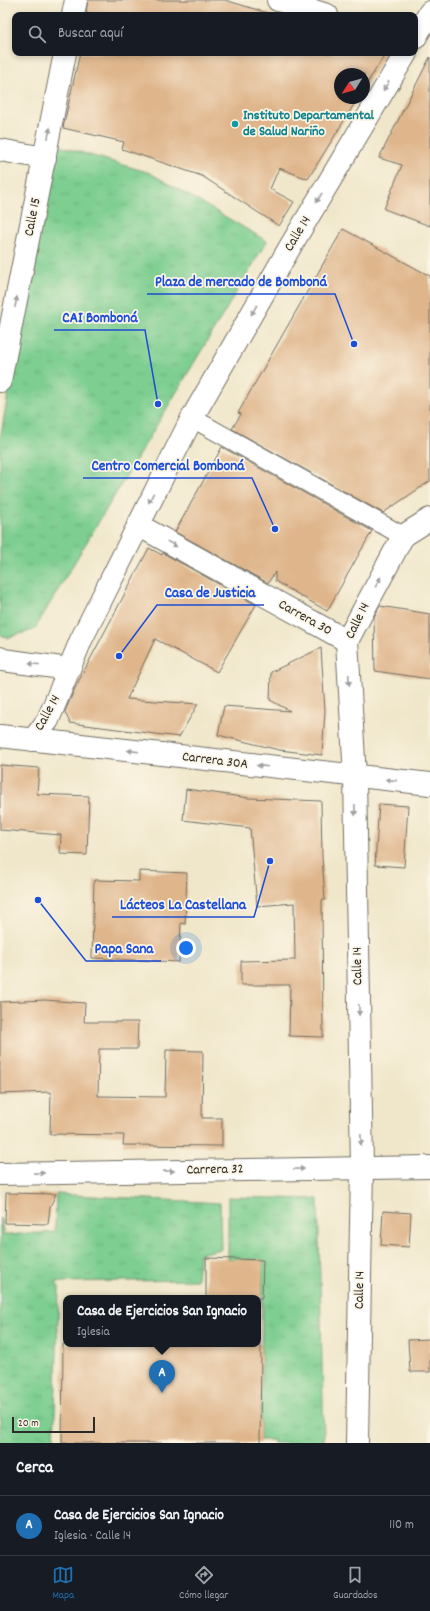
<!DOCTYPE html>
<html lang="es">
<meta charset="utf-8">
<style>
:root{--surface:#171b24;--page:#242831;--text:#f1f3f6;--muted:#9ea1a6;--line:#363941;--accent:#1f6fb2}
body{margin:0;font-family:Dekko,sans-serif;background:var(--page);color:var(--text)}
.compass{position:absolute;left:334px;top:68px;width:36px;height:36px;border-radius:50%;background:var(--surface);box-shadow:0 2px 6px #0003;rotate:233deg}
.scale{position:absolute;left:12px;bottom:10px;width:83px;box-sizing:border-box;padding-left:4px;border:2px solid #2b2b2b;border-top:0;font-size:11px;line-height:14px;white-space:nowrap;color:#2b2b2b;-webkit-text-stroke:3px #fcf5e5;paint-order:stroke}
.you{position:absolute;left:186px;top:948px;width:14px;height:14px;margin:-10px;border:3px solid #fff;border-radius:50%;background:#1a73e8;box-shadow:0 0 0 6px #1a73e833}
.badge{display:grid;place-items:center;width:26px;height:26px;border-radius:50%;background:var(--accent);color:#fff;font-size:13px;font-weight:700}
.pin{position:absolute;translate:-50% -33px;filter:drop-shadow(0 1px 2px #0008)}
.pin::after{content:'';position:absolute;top:21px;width:14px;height:12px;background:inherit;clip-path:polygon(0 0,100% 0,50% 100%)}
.popup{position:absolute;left:63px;top:1295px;width:198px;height:52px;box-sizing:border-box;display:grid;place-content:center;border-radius:8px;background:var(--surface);filter:drop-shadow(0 1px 3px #0005);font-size:13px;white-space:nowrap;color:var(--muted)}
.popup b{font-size:15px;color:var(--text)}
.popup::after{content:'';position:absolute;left:50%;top:100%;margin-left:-8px;border:8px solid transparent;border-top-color:var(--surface)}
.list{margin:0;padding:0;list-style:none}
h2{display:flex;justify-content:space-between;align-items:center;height:52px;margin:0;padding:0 16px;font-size:17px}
h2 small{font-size:13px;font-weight:400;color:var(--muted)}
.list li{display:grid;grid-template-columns:26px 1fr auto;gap:12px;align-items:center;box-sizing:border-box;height:60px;padding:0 16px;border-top:1px solid var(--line)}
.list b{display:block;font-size:15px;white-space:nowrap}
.list p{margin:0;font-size:13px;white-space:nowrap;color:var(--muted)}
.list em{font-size:13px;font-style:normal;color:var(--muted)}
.icon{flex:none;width:22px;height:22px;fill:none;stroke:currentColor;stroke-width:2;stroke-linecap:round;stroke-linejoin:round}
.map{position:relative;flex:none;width:430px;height:1443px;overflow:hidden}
.search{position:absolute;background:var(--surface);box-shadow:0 2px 6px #0003;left:12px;right:12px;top:12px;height:44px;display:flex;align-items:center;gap:10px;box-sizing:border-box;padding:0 14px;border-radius:8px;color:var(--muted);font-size:15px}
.sheet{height:112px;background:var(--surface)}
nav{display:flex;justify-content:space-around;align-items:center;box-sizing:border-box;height:56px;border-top:1px solid var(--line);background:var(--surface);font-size:11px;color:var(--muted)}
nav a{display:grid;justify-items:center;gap:2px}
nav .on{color:var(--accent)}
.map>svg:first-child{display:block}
.grass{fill:url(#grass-tufts);stroke:#547c5e}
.building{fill:#dfb68c}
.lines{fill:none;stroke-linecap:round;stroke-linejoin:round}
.pedestrian-casing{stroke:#706d63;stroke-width:20}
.minor-casing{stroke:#706d63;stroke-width:24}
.tertiary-casing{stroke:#706d63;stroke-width:24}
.pedestrian{stroke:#fff;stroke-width:18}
.minor{stroke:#fff;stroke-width:22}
.tertiary{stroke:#fff;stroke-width:22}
.oneway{fill:#a0a0a0}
.culture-dot{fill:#0f9aa8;stroke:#fcf5e5;stroke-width:1.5}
.labels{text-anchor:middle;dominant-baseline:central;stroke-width:3.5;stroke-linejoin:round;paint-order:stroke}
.culture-label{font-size:14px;font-weight:bold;fill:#0d838f;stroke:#fcf5e5;text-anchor:start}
.street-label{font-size:14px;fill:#2b2b2b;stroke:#fcf5e5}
.leader{fill:none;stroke:#1d4ed8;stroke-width:1.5}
.callout-dot{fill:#1d4ed8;stroke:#fcf5e5;stroke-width:1.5}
.callout-label{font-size:15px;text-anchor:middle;font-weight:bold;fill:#1d4ed8;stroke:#fcf5e5;stroke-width:3.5;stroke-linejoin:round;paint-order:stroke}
</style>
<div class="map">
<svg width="430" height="1443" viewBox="0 0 430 1443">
<defs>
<pattern id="grass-tufts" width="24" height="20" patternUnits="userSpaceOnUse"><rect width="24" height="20" fill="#7dce90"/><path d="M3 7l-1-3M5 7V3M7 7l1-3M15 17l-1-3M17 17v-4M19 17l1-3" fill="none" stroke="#6cb17c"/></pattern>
</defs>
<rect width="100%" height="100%" fill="#fcf5e5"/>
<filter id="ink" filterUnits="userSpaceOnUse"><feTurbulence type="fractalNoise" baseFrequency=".025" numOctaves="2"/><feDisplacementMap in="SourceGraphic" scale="8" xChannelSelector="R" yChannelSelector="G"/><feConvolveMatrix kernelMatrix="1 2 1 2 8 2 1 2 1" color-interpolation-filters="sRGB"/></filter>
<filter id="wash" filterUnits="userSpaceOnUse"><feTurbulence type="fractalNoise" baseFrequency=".012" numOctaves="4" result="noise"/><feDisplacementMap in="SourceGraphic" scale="16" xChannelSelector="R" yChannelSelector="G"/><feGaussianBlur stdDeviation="0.9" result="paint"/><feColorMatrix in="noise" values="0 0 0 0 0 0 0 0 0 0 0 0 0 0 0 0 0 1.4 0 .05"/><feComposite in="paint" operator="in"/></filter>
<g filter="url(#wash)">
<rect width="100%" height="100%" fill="#f0e7cb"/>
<g class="grass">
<polygon points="53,144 150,173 267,241 34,630 6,638 0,634 0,439"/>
<polygon points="56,1194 220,1203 221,1249 199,1254 197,1280 55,1282 59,1287 54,1443 0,1443 0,1218 4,1235 55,1232"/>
<polygon points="228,1197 318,1199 324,1443 273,1443 273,1440 260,1440 263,1260 228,1259"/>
</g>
<g id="blocks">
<g class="building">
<polygon points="88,0 225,0 274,15 98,15 86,12"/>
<polygon points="80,53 386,53 364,88 364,74 340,74 340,98 358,98 308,179 279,168 270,189 294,202 279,226 202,176 122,149 124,142 63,128"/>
<polygon points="430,57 430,226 384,209 402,165 379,158"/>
<polygon points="343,229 430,276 430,481 383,513 232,429 241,414 238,413"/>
<polygon points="222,447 372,531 327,611 275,581 275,572 268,583 175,532"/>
<polygon points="149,548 162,555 163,553 256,605 217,672 155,639 127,699 198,704 179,737 70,723 65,712 75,688"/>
<polygon points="380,606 430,614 430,679 375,671 374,617"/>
<polygon points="321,648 325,711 322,755 279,750 218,735 224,706 290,711 270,700 271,672"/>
<polygon points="0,765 39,768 37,794 89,796 87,855 60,854 61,835 0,830"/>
<polygon points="186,789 249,798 321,801 322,856 325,900 322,900 323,1037 289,1036 290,985 241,985 241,961 295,960 294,903 257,906 250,828 183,820"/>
<polygon points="379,804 408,806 404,867 375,865"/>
<polygon points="139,871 187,873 185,924 181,923 179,962 92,958 94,880 139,881"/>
<polygon points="45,1000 85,1003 84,1022 138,1022 137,1049 99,1049 98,1096 165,1097 166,1050 203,1051 202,1118 222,1118 222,1146 123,1145 124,1135 50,1134 51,1092 0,1094 0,1002"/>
<polygon points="6,1193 56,1194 50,1207 48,1224 5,1223"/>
<polygon points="383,1211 411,1213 409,1247 381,1245"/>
<polygon points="206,1258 263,1260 262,1298 206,1298"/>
<polygon points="430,1339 430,1372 410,1372 408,1340"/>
<polygon points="63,1344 261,1344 260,1443 62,1443"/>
</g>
</g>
</g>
<g filter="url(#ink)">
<use href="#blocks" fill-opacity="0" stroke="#706d63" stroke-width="1"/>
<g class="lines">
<g class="pedestrian-casing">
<polyline id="pedestrian" points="192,418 403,536"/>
</g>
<g class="minor-casing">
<g id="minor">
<polyline points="278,0 327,15"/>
<polyline points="415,38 430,12"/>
<polyline points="0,150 45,158"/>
<polyline points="138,525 347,641"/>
<polyline points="0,736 430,784"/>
<polyline points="33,740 48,720 81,640 192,418 290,247 406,53"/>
<polyline points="0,1174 430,1167"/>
<polyline points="357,1443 362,1168 355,777 347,641 403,536 430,519"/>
</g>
</g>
<g class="tertiary-casing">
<g id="tertiary">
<polyline points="73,15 76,0"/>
<polyline points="0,381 65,53"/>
<polyline points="0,658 3,660 69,669"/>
</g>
</g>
<use href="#pedestrian" class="pedestrian"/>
<use href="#minor" class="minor"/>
<use href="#tertiary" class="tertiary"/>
</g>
<defs><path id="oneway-solid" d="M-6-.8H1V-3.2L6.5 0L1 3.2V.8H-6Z"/></defs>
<g class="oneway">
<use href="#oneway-solid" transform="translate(386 86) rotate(121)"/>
<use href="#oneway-solid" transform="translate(49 133) rotate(-79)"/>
<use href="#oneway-solid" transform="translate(319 198) rotate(121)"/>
<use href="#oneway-solid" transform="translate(16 302) rotate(-79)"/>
<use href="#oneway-solid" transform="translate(254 310) rotate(120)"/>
<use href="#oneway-solid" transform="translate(151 498) rotate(117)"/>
<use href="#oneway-solid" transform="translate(172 544) rotate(29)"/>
<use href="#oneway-solid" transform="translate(378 582) rotate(-62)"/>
<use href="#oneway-solid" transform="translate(34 664) rotate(-173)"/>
<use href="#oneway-solid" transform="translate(349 680) rotate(87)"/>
<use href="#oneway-solid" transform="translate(133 751) rotate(-173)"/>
<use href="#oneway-solid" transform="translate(262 766) rotate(-173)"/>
<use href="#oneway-solid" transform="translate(391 780) rotate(-174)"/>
<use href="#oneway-solid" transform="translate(355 810) rotate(89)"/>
<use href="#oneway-solid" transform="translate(359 1010) rotate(89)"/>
<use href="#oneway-solid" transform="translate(361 1140) rotate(89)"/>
<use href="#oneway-solid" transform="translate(299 1169) rotate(-1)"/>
<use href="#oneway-solid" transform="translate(169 1171) rotate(-1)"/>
<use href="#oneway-solid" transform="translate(39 1173) rotate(-1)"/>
</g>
</g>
<circle class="culture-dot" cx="235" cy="124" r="4"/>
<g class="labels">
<g class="culture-label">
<text x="243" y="116">Instituto Departamental<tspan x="243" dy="16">de Salud Nariño</tspan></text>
</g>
<g class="street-label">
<text transform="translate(33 217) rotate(-79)">Calle 15</text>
<text transform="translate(298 234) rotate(-59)">Calle 14</text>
<text transform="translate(305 618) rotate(29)">Carrera 30</text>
<text transform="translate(358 621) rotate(-64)">Calle 14</text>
<text transform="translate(48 713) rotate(-61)">Calle 14</text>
<text transform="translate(215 761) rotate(7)">Carrera 30A</text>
<text transform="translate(358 966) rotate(-91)">Calle 14</text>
<text transform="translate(215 1170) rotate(-1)">Carrera 32</text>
<text transform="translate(360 1290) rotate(-89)">Calle 14</text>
</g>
</g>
<path class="leader" d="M354 344L335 294H147M158 404L145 330H54M275 529L252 478H83M119 656L157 605H264M270 861L254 917H112M38 900L86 961H161"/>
<g class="callout-dot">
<circle cx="354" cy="344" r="4"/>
<circle cx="158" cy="404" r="4"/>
<circle cx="275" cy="529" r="4"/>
<circle cx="119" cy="656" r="4"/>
<circle cx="270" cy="861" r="4"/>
<circle cx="38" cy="900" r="4"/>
</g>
<g class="callout-label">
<text x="241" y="286">Plaza de mercado de Bomboná</text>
<text x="100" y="322">CAI Bomboná</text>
<text x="168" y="470">Centro Comercial Bomboná</text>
<text x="210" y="597">Casa de Justicia</text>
<text x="183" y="909">Lácteos La Castellana</text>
<text x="124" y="953">Papa Sana</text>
</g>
</svg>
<svg class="compass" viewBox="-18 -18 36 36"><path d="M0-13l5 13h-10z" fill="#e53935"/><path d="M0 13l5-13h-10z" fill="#9ea1a6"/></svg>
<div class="scale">20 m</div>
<div class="you"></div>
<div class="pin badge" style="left:162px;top:1393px">A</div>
<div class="popup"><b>Casa de Ejercicios San Ignacio</b>Iglesia</div>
<div class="search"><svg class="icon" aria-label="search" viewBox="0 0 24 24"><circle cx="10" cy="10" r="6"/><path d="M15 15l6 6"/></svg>Buscar aquí</div>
</div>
<section class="sheet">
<h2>Cerca<small></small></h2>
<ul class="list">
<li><span class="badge">A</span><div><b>Casa de Ejercicios San Ignacio</b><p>Iglesia · Calle 14</p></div><em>110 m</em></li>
</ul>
</section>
<nav>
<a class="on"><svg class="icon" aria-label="map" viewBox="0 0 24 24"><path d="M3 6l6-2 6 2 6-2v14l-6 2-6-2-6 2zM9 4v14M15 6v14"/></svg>Mapa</a>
<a><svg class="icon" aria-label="directions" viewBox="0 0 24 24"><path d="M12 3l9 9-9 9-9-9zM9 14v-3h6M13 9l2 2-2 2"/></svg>Cómo llegar</a>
<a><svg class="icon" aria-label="saved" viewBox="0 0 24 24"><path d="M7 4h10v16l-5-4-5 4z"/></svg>Guardados</a>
</nav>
